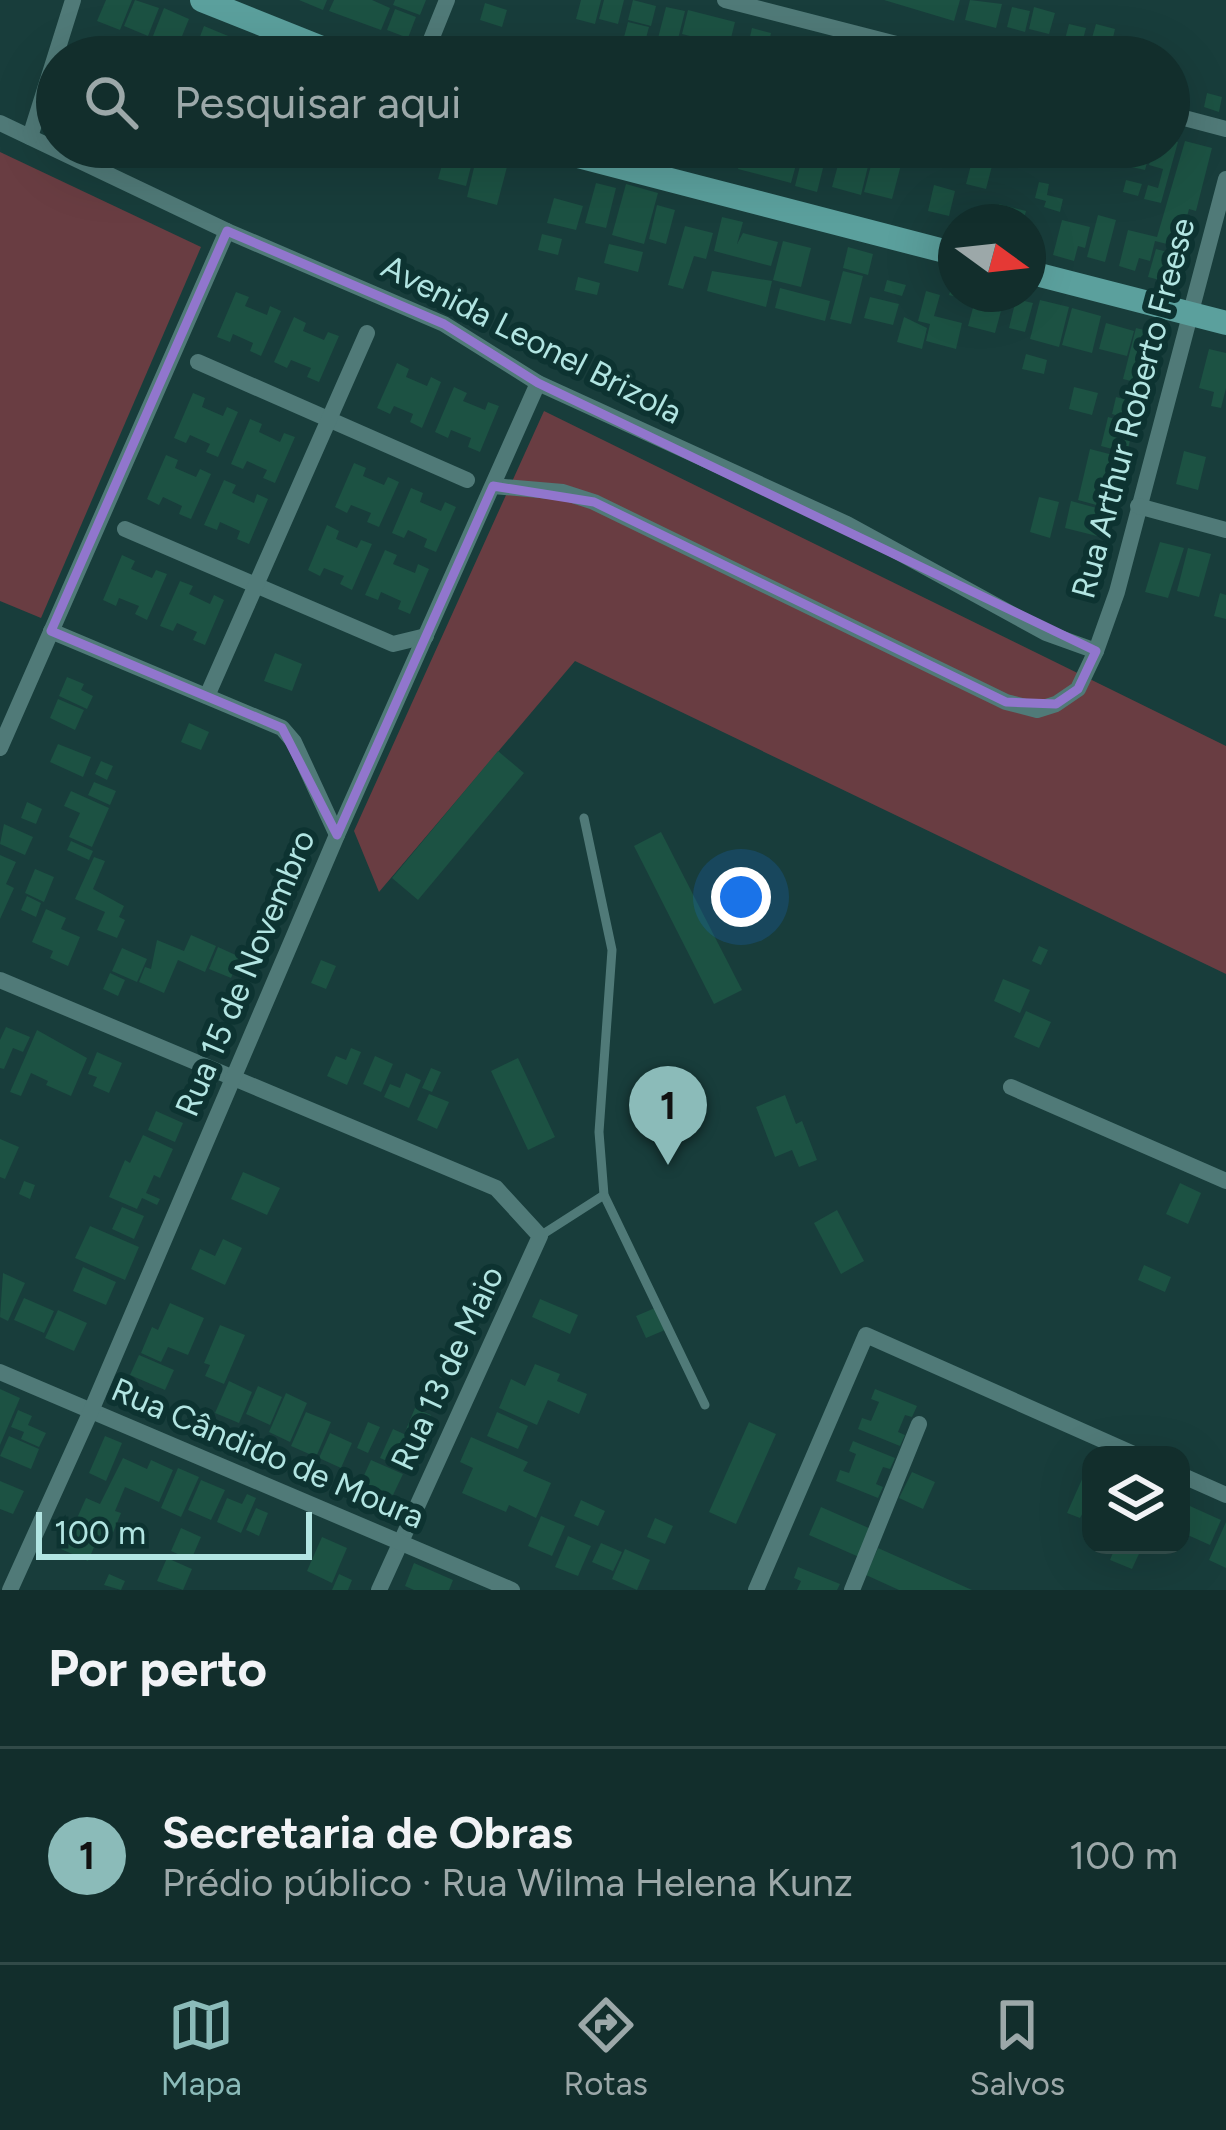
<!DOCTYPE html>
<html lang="pt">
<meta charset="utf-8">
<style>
:root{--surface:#122e2c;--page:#1f3a38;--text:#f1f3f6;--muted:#9ca8a9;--line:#314a48;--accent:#8bbbb9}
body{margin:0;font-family:Figtree,sans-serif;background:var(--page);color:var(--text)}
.controls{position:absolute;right:36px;bottom:36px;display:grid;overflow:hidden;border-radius:24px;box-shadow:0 12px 48px #0002}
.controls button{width:108px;height:108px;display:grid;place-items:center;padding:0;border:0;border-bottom:3px solid var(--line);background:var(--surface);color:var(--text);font:60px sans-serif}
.compass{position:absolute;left:938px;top:204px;width:108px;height:108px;border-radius:50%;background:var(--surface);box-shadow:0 12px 48px #0002;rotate:105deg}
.scale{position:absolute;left:36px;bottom:30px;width:276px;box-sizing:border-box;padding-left:12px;border:6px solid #b2e5e2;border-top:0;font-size:33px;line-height:42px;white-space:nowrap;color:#b2e5e2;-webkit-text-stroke:9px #0d3331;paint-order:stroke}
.you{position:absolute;left:741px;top:897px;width:42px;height:42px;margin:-30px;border:9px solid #fff;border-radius:50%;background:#1a73e8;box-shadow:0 0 0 18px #1a73e833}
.badge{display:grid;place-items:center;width:78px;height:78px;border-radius:50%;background:var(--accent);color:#111;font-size:39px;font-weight:700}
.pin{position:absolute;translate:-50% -99px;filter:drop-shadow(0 3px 6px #0008)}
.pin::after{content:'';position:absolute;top:63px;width:42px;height:36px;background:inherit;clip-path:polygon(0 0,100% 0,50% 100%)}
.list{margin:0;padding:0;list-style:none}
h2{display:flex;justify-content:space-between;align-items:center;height:156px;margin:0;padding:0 48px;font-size:51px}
h2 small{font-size:39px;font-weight:400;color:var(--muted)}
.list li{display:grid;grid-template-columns:78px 1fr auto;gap:36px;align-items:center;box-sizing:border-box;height:216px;padding:0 48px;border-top:3px solid var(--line)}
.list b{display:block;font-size:45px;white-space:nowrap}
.list p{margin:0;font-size:39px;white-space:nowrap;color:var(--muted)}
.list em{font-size:39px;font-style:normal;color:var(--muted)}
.icon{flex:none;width:66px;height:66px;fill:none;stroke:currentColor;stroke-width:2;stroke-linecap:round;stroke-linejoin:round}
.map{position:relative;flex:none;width:1226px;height:1590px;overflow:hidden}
.search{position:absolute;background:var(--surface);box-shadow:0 12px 48px #0002;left:36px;right:36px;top:36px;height:132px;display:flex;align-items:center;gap:30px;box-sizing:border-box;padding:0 42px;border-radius:66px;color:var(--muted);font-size:45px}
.sheet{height:372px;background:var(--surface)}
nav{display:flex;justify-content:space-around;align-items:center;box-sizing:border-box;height:168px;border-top:3px solid var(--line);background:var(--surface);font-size:33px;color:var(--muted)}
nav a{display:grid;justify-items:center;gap:6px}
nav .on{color:var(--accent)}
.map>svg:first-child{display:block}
.green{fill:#693d42}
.building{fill:#1c5243}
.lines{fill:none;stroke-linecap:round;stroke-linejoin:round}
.lane{stroke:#507a78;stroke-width:9}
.street{stroke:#507a78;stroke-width:16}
.secondary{stroke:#5ba09d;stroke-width:24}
.marked{fill:none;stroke:#9176cd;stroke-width:9;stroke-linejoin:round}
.labels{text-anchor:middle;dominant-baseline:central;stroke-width:12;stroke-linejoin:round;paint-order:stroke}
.street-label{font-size:33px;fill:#b2e5e2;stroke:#0d3331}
</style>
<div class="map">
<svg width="1226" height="1590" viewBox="0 0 1226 1590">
<rect width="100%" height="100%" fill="#183d3b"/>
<g class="green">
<polygon points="0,152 201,247 41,618 0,601"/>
<polygon points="544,411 1226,746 1226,974 575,661 379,892 354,831"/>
</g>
<g class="building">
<polygon points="106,0 132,0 120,30 97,21"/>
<polygon points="135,0 159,8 148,36 124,26"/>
<polygon points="299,0 327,0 323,10"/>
<polygon points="334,0 372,0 390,8 381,30 329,11"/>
<polygon points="395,0 426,0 420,15 393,5"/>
<polygon points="581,0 601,0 595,24 576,19"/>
<polygon points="604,0 624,0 618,24 599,19"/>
<polygon points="633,0 656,6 651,26 628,20"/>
<polygon points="884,0 960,0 954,21"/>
<polygon points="970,0 1002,4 996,28 965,20"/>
<polygon points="485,3 507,10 502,27 480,20"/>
<polygon points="666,7 685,11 675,51 656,46"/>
<polygon points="1012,7 1030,11 1025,32 1007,27"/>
<polygon points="1034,7 1055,13 1049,34 1029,29"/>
<polygon points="164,8 189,19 178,46 153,36"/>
<polygon points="395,9 416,17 408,38 387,30"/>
<polygon points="688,10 735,22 729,46 682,34"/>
<polygon points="628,22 649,27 645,42 624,37"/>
<polygon points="1069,24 1086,28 1081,47 1064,43"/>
<polygon points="1096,24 1115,29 1110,51 1090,45"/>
<polygon points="204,26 245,43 239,57 210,57 211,53 196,47"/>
<polygon points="752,28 771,33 766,54 747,49"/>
<polygon points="786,36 801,40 797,57 781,57"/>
<polygon points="806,42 833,49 831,57 802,57"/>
<polygon points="159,45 175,51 172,57 154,57"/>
<polygon points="554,46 572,50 570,57 551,57"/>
<polygon points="1207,93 1222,97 1219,112 1204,107"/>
<polygon points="1169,139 1178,142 1161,203 1144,199 1148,185 1158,188 1163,169 1149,165 1154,147 1169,147"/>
<polygon points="1185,141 1212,148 1196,211 1189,209 1179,247 1155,241 1150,261 1139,258 1135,271 1119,266 1128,230 1157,237"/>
<polygon points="447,147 476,147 466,186 438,179"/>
<polygon points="680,147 700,147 697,156 679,152"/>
<polygon points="744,147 797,161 791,183 738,169"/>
<polygon points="1090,147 1114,147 1109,163 1087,157"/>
<polygon points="1132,147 1151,147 1145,170 1127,166"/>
<polygon points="803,154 825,160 817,192 795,186"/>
<polygon points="841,154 869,162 861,195 832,187"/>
<polygon points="874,154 902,161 892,199 864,192"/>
<polygon points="477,155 508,163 497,205 467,197"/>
<polygon points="972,161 992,166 986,189 966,184"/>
<polygon points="1126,180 1142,184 1138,196 1123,192"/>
<polygon points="1039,182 1049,184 1047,195 1063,199 1060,212 1044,207 1046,201 1035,198"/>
<polygon points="596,183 616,188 606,228 585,223"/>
<polygon points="626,184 658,193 644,244 612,235"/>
<polygon points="934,185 955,191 949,216 928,211"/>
<polygon points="554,198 583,206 576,230 547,223"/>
<polygon points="999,204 1026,211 1023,222 995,222"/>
<polygon points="657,205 675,210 666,244 649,239"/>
<polygon points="1098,215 1116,220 1105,262 1087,257"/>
<polygon points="722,217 743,222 737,244 743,233 778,242 771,266 714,251"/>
<polygon points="1062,220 1090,227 1085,248 1078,246 1074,261 1053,255"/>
<polygon points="685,226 713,233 706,259 694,256 683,289 668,285"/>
<polygon points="542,234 562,239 558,255 538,250"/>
<polygon points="783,241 811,248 801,287 773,280"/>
<polygon points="609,244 643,252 638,272 604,263"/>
<polygon points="848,247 873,254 868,275 843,268"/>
<polygon points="1156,249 1183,256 1175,284 1148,277"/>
<polygon points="712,271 772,281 766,307 707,291"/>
<polygon points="843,271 863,276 851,324 830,319"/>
<polygon points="955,276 956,294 972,294 970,300 949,295"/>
<polygon points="578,277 600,283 597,295 575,290"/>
<polygon points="887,280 906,285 902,296 884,291"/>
<polygon points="780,288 830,301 825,321 775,308"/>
<polygon points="926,291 940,295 934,316 962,323 956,349 926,341 930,324 918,321"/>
<polygon points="236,292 249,297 245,306 267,315 270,306 281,311 261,356 250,351 253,343 233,334 230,342 217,337"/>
<polygon points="870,297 899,304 893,325 864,318"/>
<polygon points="1016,299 1033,303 1025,332 1009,328"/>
<polygon points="1040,300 1069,307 1059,347 1030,339"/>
<polygon points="974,304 1001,311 995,333 968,326"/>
<polygon points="1072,308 1101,316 1092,353 1062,345"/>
<polygon points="294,317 306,323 303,331 324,340 328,332 339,336 319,382 307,377 311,368 291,360 287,368 274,362"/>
<polygon points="904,317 927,328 922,349 897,342"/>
<polygon points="1106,323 1134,331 1127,356 1099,349"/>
<polygon points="1136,328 1164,335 1151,386 1123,379"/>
<polygon points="1209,349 1226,353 1226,388 1221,408 1211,406 1214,392 1199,388"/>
<polygon points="1026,354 1047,360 1044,374 1022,369"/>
<polygon points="397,363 409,369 406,377 427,386 431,377 441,382 422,428 410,422 413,414 394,406 390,414 377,408"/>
<polygon points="454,387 467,393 463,401 485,410 488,402 499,406 480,452 468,447 471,438 451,430 448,438 435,432"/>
<polygon points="1074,387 1098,393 1092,415 1069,409"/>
<polygon points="193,393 205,398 202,407 223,416 227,407 238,412 218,457 206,452 210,444 190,435 186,443 174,438"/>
<polygon points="1116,397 1140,403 1135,421 1112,414"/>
<polygon points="1108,417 1134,424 1127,453 1101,446"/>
<polygon points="250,419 262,424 259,432 280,442 284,433 295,437 275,483 263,478 267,470 247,461 243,469 231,464"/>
<polygon points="1090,449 1121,457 1116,478 1123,479 1115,510 1078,500"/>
<polygon points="1184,451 1206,457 1198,490 1176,484"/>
<polygon points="166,455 178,460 175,468 196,477 200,469 211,474 191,519 179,514 182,506 163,497 159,505 147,499"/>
<polygon points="354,463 366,468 363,476 384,485 388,477 399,482 379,527 367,522 371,513 351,505 347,513 335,507"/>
<polygon points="224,480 236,485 232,493 254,503 257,494 268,499 249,544 237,539 240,531 220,522 217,530 204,525"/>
<polygon points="411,488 423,493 420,502 441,511 445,502 456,507 436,552 424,547 427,539 408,530 404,538 392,533"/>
<polygon points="1039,497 1059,502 1050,538 1030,532"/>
<polygon points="1071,501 1104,510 1097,536 1065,528"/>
<polygon points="327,525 339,531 336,539 357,548 361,540 372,544 352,590 340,584 344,576 324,568 320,576 308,570"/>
<polygon points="1160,542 1184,548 1168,598 1145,592"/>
<polygon points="1188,548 1211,554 1199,597 1177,591"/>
<polygon points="385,550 397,555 393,564 415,573 418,564 429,569 410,614 398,609 401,601 381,592 378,600 365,595"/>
<polygon points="122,555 135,561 131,569 152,578 156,570 167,574 147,620 135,614 139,606 119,598 116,606 103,600"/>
<polygon points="180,581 193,586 189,594 210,604 214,595 224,600 205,645 193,640 197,632 177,623 173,631 160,626"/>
<polygon points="1220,593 1226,595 1226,619 1214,616"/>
<polygon points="275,653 302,664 292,691 264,681"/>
<polygon points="67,677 84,684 81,690 93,696 87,709 59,696"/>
<polygon points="58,699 84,710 75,730 50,718"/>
<polygon points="189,723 209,732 201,750 181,742"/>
<polygon points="58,744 91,757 83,777 50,762"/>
<polygon points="498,751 524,773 418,900 392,878"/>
<polygon points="101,761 113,766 107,780 95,774"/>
<polygon points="94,782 116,791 110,805 88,795"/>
<polygon points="71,791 109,808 92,847 69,837 80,813 64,806"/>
<polygon points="27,802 42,809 36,824 21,818"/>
<polygon points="4,824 33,837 25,855 0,844"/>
<polygon points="661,832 742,990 714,1004 634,846"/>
<polygon points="71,841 93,851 89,860 67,850"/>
<polygon points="0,855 16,862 6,884 14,888 0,919"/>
<polygon points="94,857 105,861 93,889 124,906 119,917 125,920 117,938 97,930 105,912 75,899"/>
<polygon points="35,869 54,877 44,902 25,893"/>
<polygon points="27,896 41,903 36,917 21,910"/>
<polygon points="46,909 66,918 61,929 80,937 68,966 50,958 53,951 32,942"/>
<polygon points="191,935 216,946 205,972 178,960 164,993 139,982 145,967 151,969 157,940 184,951"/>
<polygon points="1039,946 1048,950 1041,965 1032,961"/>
<polygon points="218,947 240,957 231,978 209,969"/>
<polygon points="122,948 147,959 137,982 112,971"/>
<polygon points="321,960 336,966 326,989 311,983"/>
<polygon points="110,973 125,980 118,996 103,989"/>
<polygon points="1003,979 1030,990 1020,1013 994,1001"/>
<polygon points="1026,1011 1051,1022 1039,1048 1014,1037"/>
<polygon points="6,1027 30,1037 23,1052 13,1048 4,1069 0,1068 0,1040"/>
<polygon points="37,1030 87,1058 71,1096 46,1085 48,1081 31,1073 21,1096 10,1092"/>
<polygon points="351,1048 361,1052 347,1085 327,1076 336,1056 346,1060"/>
<polygon points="97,1052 122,1063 109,1093 93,1086 97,1077 88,1074"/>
<polygon points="375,1056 393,1064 381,1092 363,1084"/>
<polygon points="518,1058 555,1137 528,1150 491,1071"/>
<polygon points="431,1068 441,1072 432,1092 422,1088"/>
<polygon points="406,1073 421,1080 409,1108 384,1097 390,1084 400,1088"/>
<polygon points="429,1094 449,1102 437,1129 417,1120"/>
<polygon points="785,1095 796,1124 802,1121 817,1160 799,1167 792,1150 775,1157 756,1107"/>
<polygon points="156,1111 183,1123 175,1142 148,1130"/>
<polygon points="143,1135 173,1149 160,1178 154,1175 146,1193 160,1199 157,1205 142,1198 137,1209 109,1197 125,1160 130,1163"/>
<polygon points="0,1139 19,1147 5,1179 0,1177"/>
<polygon points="243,1172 280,1188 267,1215 231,1199"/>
<polygon points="24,1181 35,1185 30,1199 19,1194"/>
<polygon points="1180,1183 1201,1193 1188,1224 1166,1214"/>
<polygon points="122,1207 144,1216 134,1239 112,1229"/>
<polygon points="837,1210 864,1261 841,1274 814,1223"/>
<polygon points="90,1226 139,1247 125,1280 75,1258"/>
<polygon points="223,1239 242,1248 225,1285 191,1269 200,1249 215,1256"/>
<polygon points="1144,1265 1171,1277 1165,1292 1138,1280"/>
<polygon points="83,1267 116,1282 106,1305 73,1291"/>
<polygon points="3,1273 25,1283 8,1321 0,1317"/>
<polygon points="24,1298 54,1311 44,1333 14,1320"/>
<polygon points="540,1299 578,1315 570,1334 532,1317"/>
<polygon points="170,1303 204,1318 188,1355 168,1347 161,1362 141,1353 152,1327 158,1330"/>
<polygon points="655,1308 665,1330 646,1338 636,1316"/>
<polygon points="58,1310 87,1323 74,1351 45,1338"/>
<polygon points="220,1325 245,1335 224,1384 205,1376 210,1365 204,1363"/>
<polygon points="139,1355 174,1370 165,1390 130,1375"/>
<polygon points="535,1364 560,1374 557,1381 587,1394 579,1414 548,1400 537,1425 499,1408 511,1379 525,1386"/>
<polygon points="229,1381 252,1392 239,1423 215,1413"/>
<polygon points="258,1386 282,1397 270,1425 246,1414"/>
<polygon points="0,1389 20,1398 0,1445"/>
<polygon points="875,1389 917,1406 912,1417 905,1415 898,1432 905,1435 900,1446 858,1429 862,1418 871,1421 879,1402 871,1399"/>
<polygon points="286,1393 307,1403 290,1442 269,1432"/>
<polygon points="415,1408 431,1415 421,1439 405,1432"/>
<polygon points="18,1410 32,1416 28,1425 46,1433 39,1447 21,1439 24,1432 11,1427"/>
<polygon points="306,1412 331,1422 316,1457 291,1446"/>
<polygon points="497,1412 528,1426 518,1449 487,1436"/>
<polygon points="368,1422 380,1427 368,1453 357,1448"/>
<polygon points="749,1422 776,1434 736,1524 709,1512"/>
<polygon points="393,1429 417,1440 404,1468 380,1458"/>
<polygon points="330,1433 352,1443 341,1468 319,1458"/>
<polygon points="9,1436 39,1449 31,1469 0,1456"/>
<polygon points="105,1436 122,1443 106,1481 89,1473"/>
<polygon points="471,1437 528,1462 523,1471 551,1483 536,1518 509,1505 506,1512 462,1493 473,1468 460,1462"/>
<polygon points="853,1441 895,1458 890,1469 883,1467 876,1484 883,1487 878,1498 836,1481 840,1470 849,1473 856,1454 849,1451"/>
<polygon points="123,1458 147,1469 151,1460 173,1470 159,1502 125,1487 115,1511 121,1513 110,1540 74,1525 86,1498 100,1504"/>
<polygon points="1091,1459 1091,1498 1080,1518 1067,1513"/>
<polygon points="371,1460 403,1474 393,1495 361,1482"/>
<polygon points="178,1468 199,1477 181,1517 161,1508"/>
<polygon points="912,1472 935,1482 923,1509 899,1498"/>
<polygon points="201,1480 225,1490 211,1520 188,1510"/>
<polygon points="0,1481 24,1491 13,1514 0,1509"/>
<polygon points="247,1494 256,1498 241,1533 217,1522 227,1498 242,1504"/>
<polygon points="581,1500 605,1511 598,1526 574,1516"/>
<polygon points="1181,1502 1221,1520 1210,1545 1181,1532"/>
<polygon points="821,1507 871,1529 859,1557 809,1535"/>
<polygon points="256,1508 268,1513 259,1536 246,1530"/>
<polygon points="541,1516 565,1526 552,1556 528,1546"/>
<polygon points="655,1518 673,1526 665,1544 647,1537"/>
<polygon points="1226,1522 1226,1568 1209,1560"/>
<polygon points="71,1526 98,1538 88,1561 61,1549"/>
<polygon points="181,1528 201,1537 191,1560 171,1551"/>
<polygon points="568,1536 591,1546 578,1576 555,1567"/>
<polygon points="322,1537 347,1548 332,1583 307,1571"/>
<polygon points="601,1543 622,1552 613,1571 592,1562"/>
<polygon points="1116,1545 1143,1545 1132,1569 1110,1560"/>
<polygon points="878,1548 972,1590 899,1590 866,1575"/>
<polygon points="625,1549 650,1560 637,1590 612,1579"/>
<polygon points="167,1558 192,1569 183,1590 157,1581"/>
<polygon points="414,1563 453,1580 449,1590 414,1590 405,1586"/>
<polygon points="798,1567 840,1584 837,1590 797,1590 801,1581 794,1578"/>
<polygon points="109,1574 125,1581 121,1590 104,1585"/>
<polygon points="339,1574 352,1580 348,1590 332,1590"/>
</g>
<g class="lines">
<g class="lane">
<polyline points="584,818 612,950 599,1132 604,1195 705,1405"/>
<polyline points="540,1236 604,1195"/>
</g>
<g class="street">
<polyline points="725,0 947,57"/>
<polyline points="424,57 447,0"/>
<polyline points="1169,114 1226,129"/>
<polyline points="0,123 227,231 444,324 538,383 847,524 1046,633 1096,651"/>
<polyline points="30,137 73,0"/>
<polyline points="198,362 467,480"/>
<polyline points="493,486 563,492 594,502 1006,702 1037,710 1056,704 1078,689 1096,651 1117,592 1226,179"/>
<polyline points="1138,506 1226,530"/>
<polyline points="125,529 393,644 426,636"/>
<polyline points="51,631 282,728 294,742 337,835"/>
<polyline points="207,696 367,333"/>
<polyline points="0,748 227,231"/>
<polyline points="0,980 496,1188 540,1236 379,1590"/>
<polyline points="1011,1087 1226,1181"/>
<polyline points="0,1372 512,1590"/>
<polyline points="1181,1475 1226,1495"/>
<polyline points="10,1590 91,1411 337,835 538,383"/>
<polyline points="756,1590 866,1335 1136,1455"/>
<polyline points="852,1590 919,1424"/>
</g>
<g class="secondary">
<polyline points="202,0 344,57"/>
<polyline points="543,147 956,254"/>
<polyline points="1028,272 1226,323"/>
</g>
</g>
<path class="marked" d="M227 231 444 324 538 383 1096 651 1078 689 1056 704 1006 702 594 502 493 486 337 835 282 728 51 631Z"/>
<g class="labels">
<g class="street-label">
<text transform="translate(532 339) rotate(27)">Avenida Leonel Brizola</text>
<text transform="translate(1133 408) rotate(-75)">Rua Arthur Roberto Freese</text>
<text transform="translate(245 973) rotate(-67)">Rua 15 de Novembro</text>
<text transform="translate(447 1368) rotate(-65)">Rua 13 de Maio</text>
<text transform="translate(268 1453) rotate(23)">Rua Cândido de Moura</text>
</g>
</g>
</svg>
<div class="controls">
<button><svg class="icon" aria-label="layers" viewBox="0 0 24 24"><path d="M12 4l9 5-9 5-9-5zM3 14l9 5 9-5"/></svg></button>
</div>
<svg class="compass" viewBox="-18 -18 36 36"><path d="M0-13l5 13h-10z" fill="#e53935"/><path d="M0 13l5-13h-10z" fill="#9ca8a9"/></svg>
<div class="scale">100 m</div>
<div class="you"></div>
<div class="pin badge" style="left:668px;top:1165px">1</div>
<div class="search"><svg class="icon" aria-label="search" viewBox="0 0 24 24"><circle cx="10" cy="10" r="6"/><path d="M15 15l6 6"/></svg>Pesquisar aqui</div>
</div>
<section class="sheet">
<h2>Por perto<small></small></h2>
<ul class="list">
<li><span class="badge">1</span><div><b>Secretaria de Obras</b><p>Prédio público · Rua Wilma Helena Kunz</p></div><em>100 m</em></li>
</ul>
</section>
<nav>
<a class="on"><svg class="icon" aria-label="map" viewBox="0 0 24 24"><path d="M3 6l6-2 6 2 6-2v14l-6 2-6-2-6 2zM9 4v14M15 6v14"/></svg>Mapa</a>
<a><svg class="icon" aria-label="directions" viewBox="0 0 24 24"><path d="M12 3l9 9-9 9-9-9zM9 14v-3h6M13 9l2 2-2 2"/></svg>Rotas</a>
<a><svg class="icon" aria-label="saved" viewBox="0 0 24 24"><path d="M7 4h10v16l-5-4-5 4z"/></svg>Salvos</a>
</nav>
